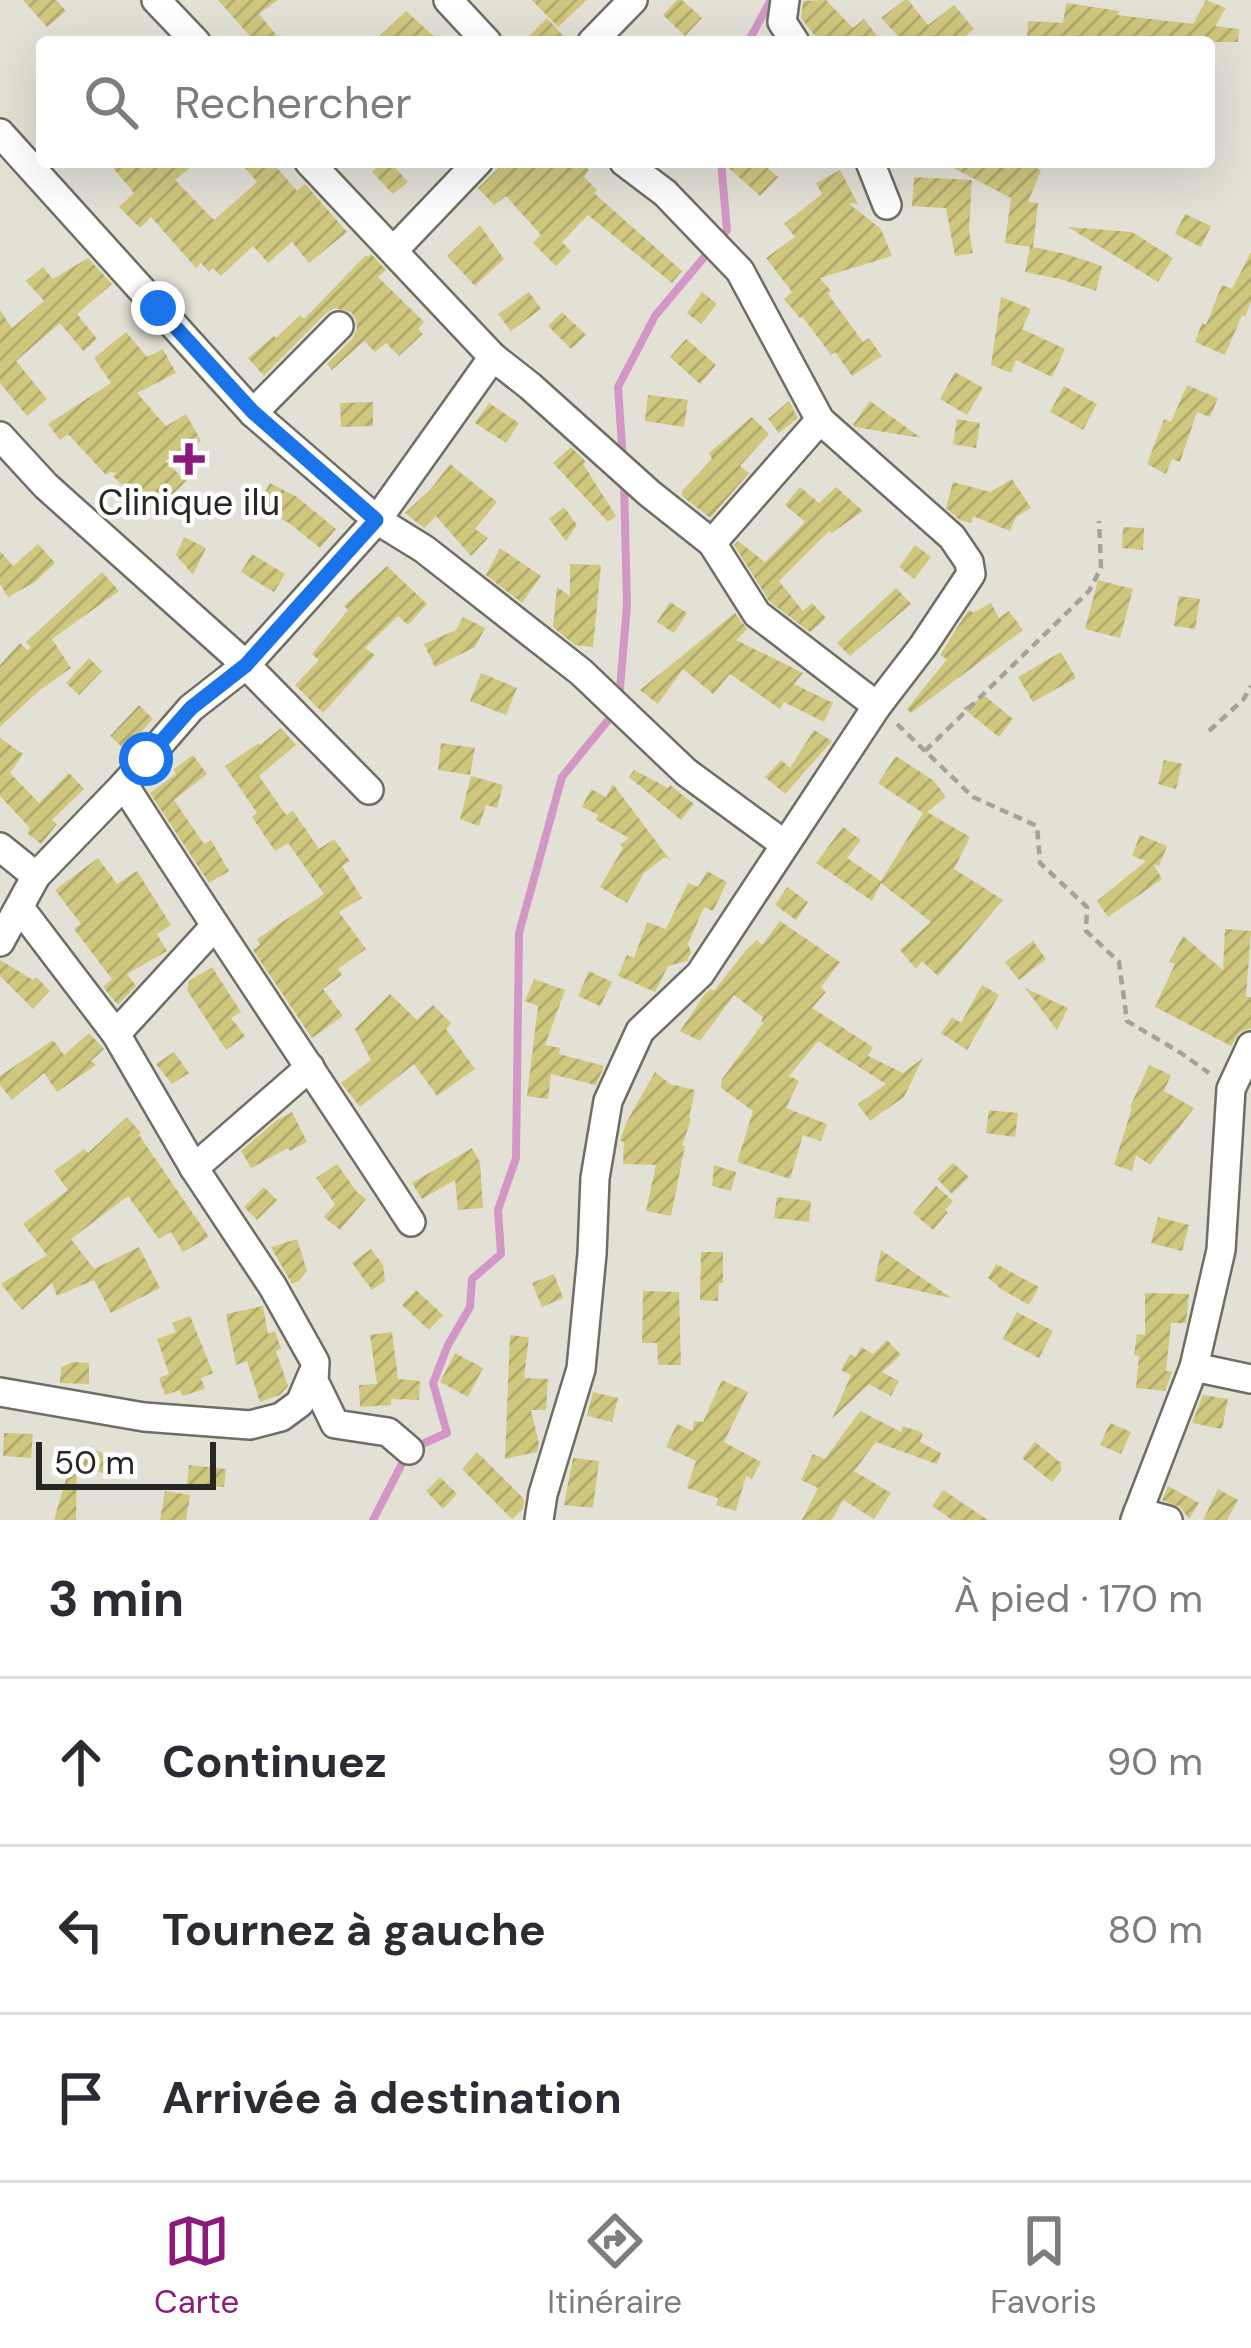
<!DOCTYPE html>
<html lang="fr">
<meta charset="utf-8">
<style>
:root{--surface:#fff;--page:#f7f7f7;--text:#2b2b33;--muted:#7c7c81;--line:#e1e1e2;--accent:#8c1a7c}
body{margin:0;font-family:"DM Sans",sans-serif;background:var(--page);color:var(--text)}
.scale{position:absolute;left:36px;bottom:30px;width:180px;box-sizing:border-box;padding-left:12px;border:6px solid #262622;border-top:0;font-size:33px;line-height:42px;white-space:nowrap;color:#262622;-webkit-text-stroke:9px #fff;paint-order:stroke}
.stop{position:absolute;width:36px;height:36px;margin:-27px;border:9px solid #1a73e8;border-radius:50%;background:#fff}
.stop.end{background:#1a73e8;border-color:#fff;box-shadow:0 3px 12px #0008}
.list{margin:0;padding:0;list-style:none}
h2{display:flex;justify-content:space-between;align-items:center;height:156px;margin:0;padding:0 48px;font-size:51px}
h2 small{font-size:39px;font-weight:400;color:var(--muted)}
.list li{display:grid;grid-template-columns:78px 1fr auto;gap:36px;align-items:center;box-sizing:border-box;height:168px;padding:0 48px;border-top:3px solid var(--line)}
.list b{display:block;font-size:45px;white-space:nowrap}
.list em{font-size:39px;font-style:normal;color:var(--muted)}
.icon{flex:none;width:66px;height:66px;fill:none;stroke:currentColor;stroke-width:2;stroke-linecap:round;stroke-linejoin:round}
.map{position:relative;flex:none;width:1251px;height:1520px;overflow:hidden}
.search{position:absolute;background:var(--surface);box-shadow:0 12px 48px #0002;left:36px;right:36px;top:36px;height:132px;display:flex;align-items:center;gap:30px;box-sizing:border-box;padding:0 42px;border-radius:12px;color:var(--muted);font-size:45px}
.sheet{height:660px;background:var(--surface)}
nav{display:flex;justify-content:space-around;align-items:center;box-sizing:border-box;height:168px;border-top:3px solid var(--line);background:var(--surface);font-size:33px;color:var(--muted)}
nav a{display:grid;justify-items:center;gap:6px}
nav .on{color:var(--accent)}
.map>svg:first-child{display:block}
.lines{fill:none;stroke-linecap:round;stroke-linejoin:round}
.stream{stroke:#d397c5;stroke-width:8}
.building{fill:url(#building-hatch)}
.minor-casing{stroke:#6f6e64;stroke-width:32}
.path{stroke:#a4a39a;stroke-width:4.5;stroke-dasharray:9 6;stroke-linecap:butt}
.minor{stroke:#fff;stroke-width:27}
.route{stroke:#1a73e8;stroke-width:15}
.poi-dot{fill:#8c1a7c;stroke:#fff;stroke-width:4.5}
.labels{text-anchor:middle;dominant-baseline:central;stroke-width:9;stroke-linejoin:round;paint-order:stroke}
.poi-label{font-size:36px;fill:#262622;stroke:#fff}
</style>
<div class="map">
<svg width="1251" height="1520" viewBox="0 0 1251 1520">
<defs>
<pattern id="building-hatch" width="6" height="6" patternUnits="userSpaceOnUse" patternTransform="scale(3)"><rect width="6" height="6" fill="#cfc77e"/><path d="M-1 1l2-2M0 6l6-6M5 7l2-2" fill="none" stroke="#b2ab6d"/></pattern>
</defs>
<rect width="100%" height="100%" fill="#e3e1d6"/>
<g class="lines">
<g class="stream">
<polyline points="748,42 771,0"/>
<polyline points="623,461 618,387 655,316 727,230 721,162"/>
<polyline points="619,700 627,605 624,482"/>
<polyline points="373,1520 409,1450 447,1433 433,1383 448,1345 470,1307 472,1279 501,1254 498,1210 516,1158 519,933 562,777 613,714"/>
</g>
</g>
<g class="building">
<polygon points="23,0 56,0 66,11 47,27"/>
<polygon points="218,0 278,0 259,14 282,42 255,42"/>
<polygon points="532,0 587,0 558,27"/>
<polygon points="677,0 682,0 702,18 685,36 663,15"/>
<polygon points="826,0 853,28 864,19 882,42 820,42 801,18 803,1"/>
<polygon points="904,0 908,0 928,25 954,5 974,29 958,42 904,42 881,18"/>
<polygon points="1206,0 1226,8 1215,26 1239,29 1238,42 1027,42 1028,21 1063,23 1066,3 1120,11 1117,15 1193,24"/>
<polygon points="406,11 440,42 373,42"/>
<polygon points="547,18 569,42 523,42"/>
<polygon points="108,162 197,162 175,180 214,220 257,182 240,162 272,162 297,191 305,184 347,232 309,263 292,242 268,263 253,246 221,276 213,268 209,272 201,263 196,268 151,217 140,228 119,207 134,193"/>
<polygon points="382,162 390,162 408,182 393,194 372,172"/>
<polygon points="505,162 579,162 589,170 584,177 597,190 594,193 682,271 672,283 588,215 562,242 571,251 556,266 533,243 541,235 506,196 494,205 478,188"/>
<polygon points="722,162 761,162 778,177 760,196"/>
<polygon points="942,162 1020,162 1041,170 1028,202 1038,203 1033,247 1066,254 1102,266 1096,291 1060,279 1025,272 1030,247 1005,243 1011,198"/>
<polygon points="840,170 858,204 848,203 881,229 892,256 820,278 831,291 828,294 863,342 869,338 882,356 852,376 835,352 831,355 802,316 800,318 784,299 792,292 766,258 795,237 784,224 822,194 816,183"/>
<polygon points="914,177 972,180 969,230 973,253 955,256 946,208 912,206"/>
<polygon points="1185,214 1211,226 1201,247 1175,234"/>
<polygon points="480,225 504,259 475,286 447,256"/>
<polygon points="1068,227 1132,232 1173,258 1158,282"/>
<polygon points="1251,252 1251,302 1245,317 1242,315 1225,355 1195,342 1202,323 1206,325 1222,285 1232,289"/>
<polygon points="371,254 386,270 378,277 424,322 418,329 423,334 399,356 386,343 375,352 364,341 332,370 327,364 352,339 357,329 356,320 351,312 335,308 326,313 264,376 248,358 274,336 276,338 300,315 304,319 366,255 368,257"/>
<polygon points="88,258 112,284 77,314 97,339 83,351 60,323 16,361 47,399 27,416 0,383 0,310 12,328 44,301 26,281 43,267 53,279"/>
<polygon points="529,292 541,309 511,331 498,314"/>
<polygon points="702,292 717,304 701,324 687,313"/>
<polygon points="1001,297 1031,309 1022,329 1065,349 1052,377 1016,360 1011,373 991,365"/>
<polygon points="562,312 586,335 571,349 548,326"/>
<polygon points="126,332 147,357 163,349 176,373 137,393 166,426 186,414 201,441 165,461 186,481 152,515 113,476 116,473 110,472 106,475 68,434 60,440 48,424 111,383 94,358"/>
<polygon points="686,339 716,365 700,384 670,357"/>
<polygon points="955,372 983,388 967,415 940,399"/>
<polygon points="1187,385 1218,398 1210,417 1197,412 1180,462 1172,459 1166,474 1147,464 1164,419 1171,422"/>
<polygon points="1064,386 1097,404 1083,430 1050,412"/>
<polygon points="648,395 688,400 684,427 645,421"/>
<polygon points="789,401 798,418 779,433 768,419"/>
<polygon points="870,401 921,438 855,427 853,425"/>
<polygon points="373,402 373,426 341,427 340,403"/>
<polygon points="489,403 519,423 506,443 475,423"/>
<polygon points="752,417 769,434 740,466 749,473 710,518 682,496 682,491 712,459 709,453"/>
<polygon points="957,419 980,423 976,448 953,444"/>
<polygon points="571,447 586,462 583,464 616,516 608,522 553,463"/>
<polygon points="450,464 497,502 475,529 488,538 471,556 436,516 424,528 405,513 431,489"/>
<polygon points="1012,479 1031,508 1016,517 1010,531 973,516 971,523 960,520 946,508 953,482 990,492"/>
<polygon points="270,483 297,497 336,529 320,548 289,523 257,506"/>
<polygon points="800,487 819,503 836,487 863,511 832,533 829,531 779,581 803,611 812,603 826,618 810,632 770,602 734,545 738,541 765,562 805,522 785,505"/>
<polygon points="564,507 577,525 566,541 549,519"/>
<polygon points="1123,527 1144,528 1143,550 1122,548"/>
<polygon points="184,537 206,548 193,575 176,555"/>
<polygon points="38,544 55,563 35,582 8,597 0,584 0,551 13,566"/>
<polygon points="915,545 931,557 914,579 899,567"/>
<polygon points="500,548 541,576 522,603 486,575"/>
<polygon points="252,554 285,574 274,592 241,572"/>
<polygon points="570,564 601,565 593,647 575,645 553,627 557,587 570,596"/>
<polygon points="387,566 427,604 408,625 398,616 365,648 375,655 323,713 295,685 319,660 312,654 348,610 344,606"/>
<polygon points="102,572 119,591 52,639 71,668 40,690 0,727 0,665 20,643 27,650 31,648 26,642"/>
<polygon points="1098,580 1133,589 1120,638 1085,629"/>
<polygon points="896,588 911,604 850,656 837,643"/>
<polygon points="1179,596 1200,599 1195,629 1174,626"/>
<polygon points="670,602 687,613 674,633 657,622"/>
<polygon points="991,603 999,618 1009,611 1023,630 911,713 907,709 947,659 940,655 967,612 970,610 973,613"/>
<polygon points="735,613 747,629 736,640 803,673 794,684 833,703 824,722 784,702 780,709 730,674 713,694 683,669 658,704 640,690"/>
<polygon points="463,617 485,628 475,647 435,667 424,644 456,630"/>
<polygon points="1061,652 1076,678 1033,702 1018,677"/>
<polygon points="89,658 102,671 79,695 66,683"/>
<polygon points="481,673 517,688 506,715 470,701"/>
<polygon points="985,696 1013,719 999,737 963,708"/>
<polygon points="139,705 153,719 125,750 110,736"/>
<polygon points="281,728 296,745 259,776 286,815 293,811 319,849 334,839 350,861 342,866 362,898 339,912 366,949 338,969 342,975 323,989 343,1016 312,1038 253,950 260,945 257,939 324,894 288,843 275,851 252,817 257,813 225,766 259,743 260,745"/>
<polygon points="814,730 832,741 785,794 765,777 781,760 790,768"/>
<polygon points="0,738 23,754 10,773 39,803 69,773 84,789 52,820 57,824 41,844 27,833 30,828 0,796"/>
<polygon points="441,743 475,748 470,775 438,770"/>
<polygon points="193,755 207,774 174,800 204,844 211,840 229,871 209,883 150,793 176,774 173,770"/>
<polygon points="896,756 934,781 946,797 927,812 970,837 954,869 1003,900 938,976 922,961 916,969 900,950 931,922 881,883 872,901 816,863 843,827 861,840 847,858 881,881 923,813 878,783"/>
<polygon points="1164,760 1182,764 1176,789 1158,784"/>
<polygon points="634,770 668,788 670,785 694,804 681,820 629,777"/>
<polygon points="471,776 503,785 497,808 486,805 479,826 460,819"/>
<polygon points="613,784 670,860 665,857 644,873 627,903 600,887 623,848 620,845 629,838 596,820 598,815 582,807 591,789 606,797"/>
<polygon points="1140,835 1167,846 1159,866 1153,864 1162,879 1108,917 1097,901 1146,861 1132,856"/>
<polygon points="98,858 117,884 137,871 171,925 157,934 167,951 127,974 136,986 118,1005 103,987 112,979 74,929 81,924 55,890"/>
<polygon points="707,871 727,882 713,911 704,907 688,944 691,952 687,961 668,966 655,992 618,976 627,955 634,958 647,922 666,929 688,883 698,887"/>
<polygon points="787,887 808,902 796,920 775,905"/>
<polygon points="780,921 840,962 821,987 826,992 812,1008 873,1047 868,1056 903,1073 923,1058 904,1097 870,1121 858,1104 886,1084 818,1041 789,1076 799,1081 786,1108 827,1124 821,1141 803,1135 790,1179 737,1162 753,1111 721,1088 722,1079 763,1023 761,1021 763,1017 734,995 700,1041 680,1031 705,994 711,989 714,991 746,950 757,940 762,945"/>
<polygon points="1225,929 1251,931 1246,997 1251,997 1251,1028 1240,1032 1231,1046 1155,1007 1175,964 1169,962 1183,936 1223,970"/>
<polygon points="1033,941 1046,959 1019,980 1005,962"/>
<polygon points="0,960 33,980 36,977 50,991 33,1009 0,976"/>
<polygon points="212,967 241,1012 231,1018 245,1036 226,1050 187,990 189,981"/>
<polygon points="589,971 612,982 600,1006 578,996"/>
<polygon points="534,979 565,990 545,1045 560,1048 559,1054 604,1066 596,1085 551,1074 548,1099 527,1096 538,1006 525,1001"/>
<polygon points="982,985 999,995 967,1050 941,1033 952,1017 961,1023"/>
<polygon points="1025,988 1068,1008 1057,1030"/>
<polygon points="390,994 417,1020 433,1005 451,1023 446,1029 475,1069 437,1096 414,1064 360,1107 341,1083 371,1060 355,1029"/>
<polygon points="89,1033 104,1049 91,1061 96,1065 57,1092 44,1073 12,1100 0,1085 0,1076 53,1040 64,1055"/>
<polygon points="174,1052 189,1073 172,1084 156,1064"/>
<polygon points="1149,1065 1171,1075 1164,1091 1194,1108 1150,1165 1136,1155 1132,1171 1114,1165 1132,1108 1130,1107"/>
<polygon points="655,1072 670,1084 695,1090 689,1118 691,1119 682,1146 685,1146 671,1216 646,1211 656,1165 623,1164 624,1142 620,1141 626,1123"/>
<polygon points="989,1110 1018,1113 1015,1137 986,1133"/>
<polygon points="292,1112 307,1142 290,1151 288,1148 251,1168 241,1151 277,1120"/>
<polygon points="127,1117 141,1133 139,1135 209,1237 183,1252 171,1232 159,1239 128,1196 71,1239 94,1269 139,1247 160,1288 111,1313 94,1280 57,1296 52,1283 22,1310 1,1284 47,1255 23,1224 68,1190 54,1171 84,1149 88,1153"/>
<polygon points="472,1148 480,1162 483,1208 458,1210 455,1180 422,1199 412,1183"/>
<polygon points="953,1163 969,1177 952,1194 937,1179"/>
<polygon points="337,1164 357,1192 366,1199 340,1230 324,1217 335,1204 316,1178"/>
<polygon points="714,1165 736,1172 731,1191 712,1186"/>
<polygon points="936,1186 953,1201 945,1210 948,1212 933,1230 913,1213"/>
<polygon points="264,1187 277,1200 257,1220 244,1207"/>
<polygon points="777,1197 811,1201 809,1222 774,1218"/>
<polygon points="1158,1217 1189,1225 1182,1251 1151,1243"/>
<polygon points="297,1239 307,1271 299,1281 292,1284 271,1247"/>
<polygon points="371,1249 383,1265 385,1281 372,1290 352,1263"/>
<polygon points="881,1250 950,1297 950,1298 875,1281"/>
<polygon points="701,1252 723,1252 723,1283 719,1283 718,1301 700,1300"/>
<polygon points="996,1264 1039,1287 1029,1305 1001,1289 988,1278"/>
<polygon points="554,1274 563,1298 542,1307 532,1283"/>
<polygon points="416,1290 443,1315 429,1330 402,1305"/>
<polygon points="643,1291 679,1292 681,1365 658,1365 657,1343 642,1343"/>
<polygon points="1145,1293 1189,1294 1186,1323 1171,1323 1166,1371 1172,1372 1165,1391 1136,1388 1139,1356 1134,1355 1137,1334 1145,1335"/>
<polygon points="263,1306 268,1334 275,1331 281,1349 276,1351 288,1386 280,1395 260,1402 247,1361 236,1365 226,1314"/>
<polygon points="1017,1312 1053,1331 1039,1358 1003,1339"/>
<polygon points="190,1316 213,1373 201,1378 205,1389 182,1396 180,1390 165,1395 159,1378 169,1374 157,1339 176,1332 172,1323"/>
<polygon points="392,1332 398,1379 420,1381 419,1400 391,1399 391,1405 360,1407 359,1385 377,1384 370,1335"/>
<polygon points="510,1335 529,1337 524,1378 548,1379 546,1410 531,1410 539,1444 537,1452 505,1459"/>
<polygon points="887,1340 901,1355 882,1372 899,1381 891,1396 869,1384 832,1419 851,1375 841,1370 850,1354 856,1357 861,1347 873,1354"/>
<polygon points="455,1353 483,1368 468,1397 440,1382"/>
<polygon points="73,1362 89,1363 89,1384 60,1383 61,1367"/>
<polygon points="722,1380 748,1392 724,1442 761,1462 752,1479 746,1476 736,1511 716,1505 718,1498 687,1488 696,1461 666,1447 677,1424 693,1431 694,1421 703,1422"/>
<polygon points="593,1392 618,1398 612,1422 587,1416"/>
<polygon points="1203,1395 1228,1399 1222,1429 1192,1423"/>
<polygon points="860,1411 901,1432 903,1426 923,1433 920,1442 941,1453 937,1464 876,1442 854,1471 891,1493 874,1519 843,1500 832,1520 802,1520 818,1488 801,1480 813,1454 825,1459"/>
<polygon points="1110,1423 1131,1432 1121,1454 1100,1445"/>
<polygon points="4,1433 33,1434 31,1458 3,1456"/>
<polygon points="1035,1442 1061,1463 1061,1471 1052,1482 1022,1458"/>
<polygon points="84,1448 112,1455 107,1474 80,1468"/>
<polygon points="477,1452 524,1499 523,1509 512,1519 462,1469"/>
<polygon points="573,1458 599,1461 593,1508 564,1505"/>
<polygon points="71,1462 77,1463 76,1520 54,1520"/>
<polygon points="189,1465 226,1469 224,1487 187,1484"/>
<polygon points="440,1477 457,1494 443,1509 426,1491"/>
<polygon points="1168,1486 1199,1503 1189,1519 1180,1507 1162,1500"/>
<polygon points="1218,1489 1238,1500 1227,1520 1203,1520"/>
<polygon points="943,1490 988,1520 952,1520 932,1506"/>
<polygon points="165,1491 190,1495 186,1520 160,1520"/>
</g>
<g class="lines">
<g class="minor-casing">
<g id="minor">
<polyline points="156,0 196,42"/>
<polyline points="448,0 487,42"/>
<polyline points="785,0 782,22 795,42"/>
<polyline points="592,42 633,0"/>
<polyline points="0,133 253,413 377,520 424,549 581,672 686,772 784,844"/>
<polyline points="309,162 493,357 530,386 649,493 712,543 757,614 877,706"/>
<polyline points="870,162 887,205"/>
<polyline points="394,250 478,162"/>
<polyline points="253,413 339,326"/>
<polyline points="0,436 46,486 246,665 369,790"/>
<polyline points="712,543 820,420"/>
<path d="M124 785C218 932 316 1076 411 1222"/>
<polyline points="0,847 36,876"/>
<polyline points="20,908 116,1034 194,1168 273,1287 315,1362 314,1381 335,1424 388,1432 409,1450"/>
<polyline points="0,942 36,876 124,785 191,708 246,665 377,520 493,357"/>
<polyline points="116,1034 214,927"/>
<polyline points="194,1168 310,1067"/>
<polyline points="1194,1367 1251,1379"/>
<polyline points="0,1392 144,1417 250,1425 281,1417 300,1403 312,1375"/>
<polyline points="1138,1512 1168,1520"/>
<polyline points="539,1520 543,1494 581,1369 592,1254 595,1178 608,1101 640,1031 700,974 877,706 923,646 971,574 969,562 952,537 820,420 740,271 665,193 624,162"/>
<polyline points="1135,1520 1194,1367 1221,1250 1231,1089 1251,1046"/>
</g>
</g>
<g class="path">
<polyline points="897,724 973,797 1037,826 1040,863 1087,907 1086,931 1119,962 1127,1021 1181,1053 1209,1073"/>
<polyline points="1209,731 1243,700 1251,686"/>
<polyline points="925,751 1089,591 1101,568 1099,521"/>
</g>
<use href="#minor" class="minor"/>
</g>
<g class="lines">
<polyline class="route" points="146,759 191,708 246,665 376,520 253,412 158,308"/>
</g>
<path class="poi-dot" d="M183 441h12v12h12v12h-12v12h-12v-12h-12v-12h12z"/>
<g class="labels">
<g class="poi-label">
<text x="189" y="502">Clinique ilu</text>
</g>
</g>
</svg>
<div class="scale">50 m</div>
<div class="stop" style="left:146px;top:759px"></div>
<div class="stop end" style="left:158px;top:308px"></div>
<div class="search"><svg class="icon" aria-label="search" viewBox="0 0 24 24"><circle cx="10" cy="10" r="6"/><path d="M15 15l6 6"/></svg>Rechercher</div>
</div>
<section class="sheet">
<h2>3 min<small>À pied · 170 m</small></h2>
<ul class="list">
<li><svg class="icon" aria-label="ahead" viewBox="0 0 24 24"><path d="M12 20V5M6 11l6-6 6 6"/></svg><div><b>Continuez</b></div><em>90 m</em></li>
<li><svg class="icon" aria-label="left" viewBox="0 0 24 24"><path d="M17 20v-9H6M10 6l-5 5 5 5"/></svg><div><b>Tournez à gauche</b></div><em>80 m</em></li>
<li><svg class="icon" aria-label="arrive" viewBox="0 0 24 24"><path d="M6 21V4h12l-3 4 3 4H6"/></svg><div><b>Arrivée à destination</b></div></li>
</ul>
</section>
<nav>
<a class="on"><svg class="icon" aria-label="map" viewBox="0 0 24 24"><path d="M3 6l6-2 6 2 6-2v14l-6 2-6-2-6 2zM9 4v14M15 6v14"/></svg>Carte</a>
<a><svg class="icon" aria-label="directions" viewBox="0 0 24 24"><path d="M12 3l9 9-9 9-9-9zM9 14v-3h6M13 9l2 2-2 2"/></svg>Itinéraire</a>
<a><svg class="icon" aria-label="saved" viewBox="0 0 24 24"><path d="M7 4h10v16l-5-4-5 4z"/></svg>Favoris</a>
</nav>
